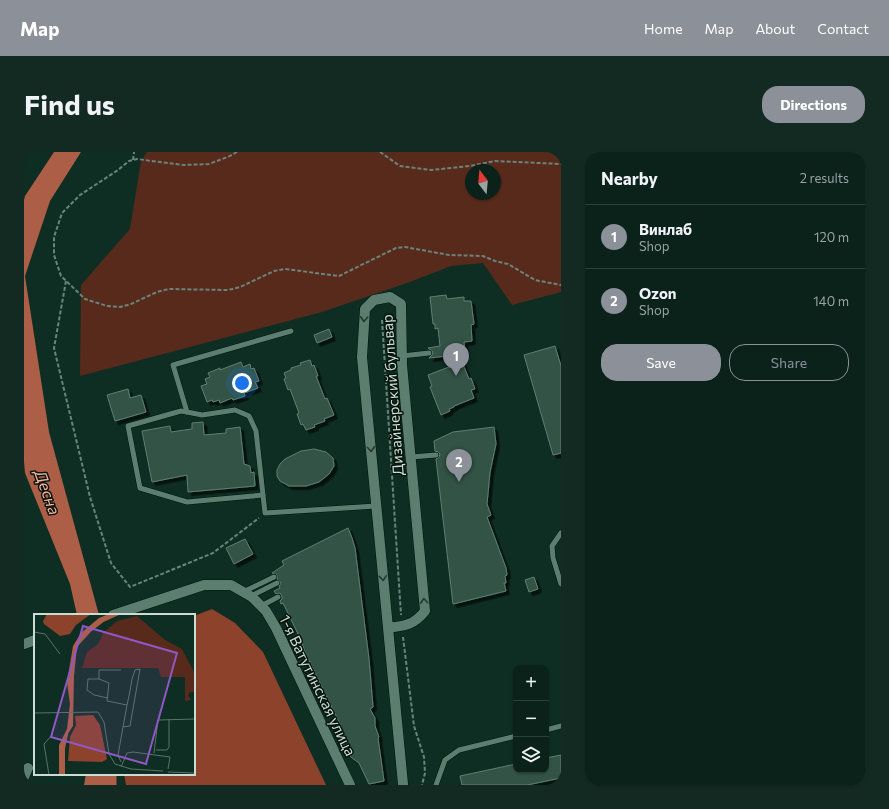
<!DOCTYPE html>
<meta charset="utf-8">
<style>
:root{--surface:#0a221a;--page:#132a23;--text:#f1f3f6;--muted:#99a4a2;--line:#2a3f39;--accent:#8c9099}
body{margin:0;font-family:Commissioner,sans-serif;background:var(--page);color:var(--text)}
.controls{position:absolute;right:12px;bottom:12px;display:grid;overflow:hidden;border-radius:8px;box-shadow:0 1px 3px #0004}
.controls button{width:36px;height:36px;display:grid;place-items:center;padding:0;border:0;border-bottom:1px solid var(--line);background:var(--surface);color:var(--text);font:20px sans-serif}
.compass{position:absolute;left:441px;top:12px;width:36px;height:36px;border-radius:50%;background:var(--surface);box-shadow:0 1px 3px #0004;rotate:344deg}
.you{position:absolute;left:218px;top:231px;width:14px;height:14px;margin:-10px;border:3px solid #fff;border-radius:50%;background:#1a73e8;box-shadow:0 0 0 6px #1a73e833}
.badge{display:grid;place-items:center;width:26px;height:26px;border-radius:50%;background:var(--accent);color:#fff;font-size:13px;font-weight:700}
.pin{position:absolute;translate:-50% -33px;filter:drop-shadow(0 1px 2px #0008)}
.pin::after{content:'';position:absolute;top:21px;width:14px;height:12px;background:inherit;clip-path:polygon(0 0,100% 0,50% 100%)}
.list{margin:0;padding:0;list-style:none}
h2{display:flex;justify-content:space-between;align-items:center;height:52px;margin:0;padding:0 16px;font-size:17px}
h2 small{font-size:13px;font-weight:400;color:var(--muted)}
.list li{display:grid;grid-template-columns:26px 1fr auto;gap:12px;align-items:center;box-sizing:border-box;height:64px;padding:0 16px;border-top:1px solid var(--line)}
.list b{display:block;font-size:15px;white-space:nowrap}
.list p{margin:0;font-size:13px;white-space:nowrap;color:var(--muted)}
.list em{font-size:13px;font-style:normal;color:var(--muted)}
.actions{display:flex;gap:8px;padding:12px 16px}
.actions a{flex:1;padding:9px 0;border:1px solid var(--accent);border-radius:16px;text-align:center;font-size:14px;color:var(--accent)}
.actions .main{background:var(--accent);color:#fff}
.icon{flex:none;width:22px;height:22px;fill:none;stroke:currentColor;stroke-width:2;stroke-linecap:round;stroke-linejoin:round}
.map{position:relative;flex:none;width:537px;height:633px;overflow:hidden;border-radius:16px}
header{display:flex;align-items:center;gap:24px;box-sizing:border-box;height:56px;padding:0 20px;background:var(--accent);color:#fff}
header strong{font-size:19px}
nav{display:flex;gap:22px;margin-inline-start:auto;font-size:14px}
.intro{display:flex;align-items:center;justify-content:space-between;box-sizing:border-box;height:96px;padding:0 24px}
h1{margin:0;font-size:28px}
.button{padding:10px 18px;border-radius:16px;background:var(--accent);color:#fff;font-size:14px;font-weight:700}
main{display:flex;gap:24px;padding:0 24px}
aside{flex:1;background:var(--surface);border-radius:16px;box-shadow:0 1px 3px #0004}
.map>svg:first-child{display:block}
.green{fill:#582a1c;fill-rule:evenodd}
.forest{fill:#8d422c}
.water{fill:#ad5e47}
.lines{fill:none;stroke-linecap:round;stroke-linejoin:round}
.river{stroke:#ad5e47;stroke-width:21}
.building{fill:#325245;stroke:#5e8072;filter:url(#shadow)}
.lane-casing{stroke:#00150d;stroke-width:6}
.street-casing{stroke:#00150d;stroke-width:11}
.path{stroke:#6b847b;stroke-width:2;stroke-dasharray:4 2;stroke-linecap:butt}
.lane{stroke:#5c7e70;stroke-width:5}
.street{stroke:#5c7e70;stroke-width:10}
.oneway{stroke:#243930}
.labels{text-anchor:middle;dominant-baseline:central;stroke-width:3;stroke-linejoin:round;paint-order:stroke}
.street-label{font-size:15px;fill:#cadcd4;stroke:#06140e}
.water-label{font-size:16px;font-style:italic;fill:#f7b4a0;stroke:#06140e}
.inset-river{fill:none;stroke:#ad5e47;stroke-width:2}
.inset-road{fill:none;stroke:#59746a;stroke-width:1}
.view{fill:#8f58c4;fill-opacity:0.15;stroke:#8f58c4;stroke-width:2}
.inset-edge{fill:none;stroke:#cadcd4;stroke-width:2}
</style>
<header>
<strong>Map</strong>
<nav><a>Home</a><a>Map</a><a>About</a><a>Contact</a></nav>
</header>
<div class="intro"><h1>Find us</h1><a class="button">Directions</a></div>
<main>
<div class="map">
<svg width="537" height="633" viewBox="0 0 537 633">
<defs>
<filter id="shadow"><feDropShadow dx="3.5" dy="3.5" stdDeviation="0" flood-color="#0009"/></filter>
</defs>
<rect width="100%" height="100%" fill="#0e2e23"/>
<path class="green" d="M123 0H537V140L488 153 459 111 427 114 383 131 298 160 56 224 57 133 106 77 117 9ZM447 18H471V42H447Z"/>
<polygon class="forest" points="188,457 211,471 239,500 302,633 102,633 100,622 170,622 170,464"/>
<g class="water">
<polygon points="30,0 57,0 26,49 1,124 25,280 75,463 53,463 46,432 1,321 0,310 0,48 1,44"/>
<polygon points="62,622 73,622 75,633 60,633"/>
</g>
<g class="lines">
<polyline class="river" points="82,633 82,622"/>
</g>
<g class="building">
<polygon points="422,143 423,147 440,145 440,149 447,149 450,172 447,173 448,189 440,190 441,202 405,206 408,203 409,200 404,196 416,194 414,176 411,177 411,172 409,172 406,145"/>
<polygon points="305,177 308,185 293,191 290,183"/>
<polygon points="531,194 537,214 537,301 529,303 500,203"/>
<polygon points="286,208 288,214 290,213 294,224 292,224 301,247 303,246 310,263 300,267 301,269 290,273 291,275 282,278 279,272 277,273 273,262 275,261 266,237 264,238 260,227 262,226 260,221 267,218 267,216 277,213 276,211"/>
<polygon points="217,210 219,215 226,212 227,217 230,216 235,229 231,230 234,236 220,241 221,244 209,248 208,246 196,251 195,248 189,250 188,248 183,250 177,234 183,232 181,227 186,225 184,221 196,216 196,218"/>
<polygon points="438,210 445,227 447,226 451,237 447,238 450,246 430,254 430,255 425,257 426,259 417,263 406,235 408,234 404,223"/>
<polygon points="104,237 106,246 117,243 122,260 91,269 83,243"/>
<polygon points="179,270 180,283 202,281 202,277 216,275 220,312 226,314 227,321 230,320 231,334 164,340 163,323 128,330 118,279 146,274 147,280 168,277 168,271"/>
<polygon points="470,275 472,292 466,320 463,352 467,363 463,365 482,416 483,423 481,424 482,431 480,431 482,439 429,452 412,307 415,305 416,302 414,300 411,299 410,289 429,280"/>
<polygon points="290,297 302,300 309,306 310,314 305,322 295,330 282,334 265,334 256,329 253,324 253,318 256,312 261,307 277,299"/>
<polygon points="324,376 328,386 331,396 345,507 349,555 346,557 351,566 351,574 355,585 354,586 360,629 345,632 335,611 327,605 320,594 317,585 316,572 281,500 276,486 259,451 257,452 256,449 258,447 258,444 256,441 252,442 250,439 256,436 255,434 257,431 253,427 253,423 248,421 260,413 258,409"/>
<polygon points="221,387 229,402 210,412 202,396"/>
<polygon points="510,425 514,437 505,440 501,428"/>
<polygon points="537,603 537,626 503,633 438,633 436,624 492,612 492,618 522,618 522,606"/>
</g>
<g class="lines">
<g class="lane-casing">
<g id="lane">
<polyline points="267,179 149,213 163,260 178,263 211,258 225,264 232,279 241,361 352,354"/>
<polyline points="378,204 405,201"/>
<polyline points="163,260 157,259 104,274 116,336 163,350 239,343"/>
<polyline points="387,305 412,303"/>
<polyline points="537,381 528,394 529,406 537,432"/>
<polyline points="219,440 250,425"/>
<polyline points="227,444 253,431"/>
<polyline points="237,454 254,445"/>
<polyline points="522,578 537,574"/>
<polyline points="412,633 421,608 435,598 492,584"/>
</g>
</g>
<g class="street-casing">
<g id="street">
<polyline points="89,463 180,433 207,433 228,445 242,459 252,476 326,633"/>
<path d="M364 476C381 474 390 473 401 459L378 213 377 152 366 145 350 148 341 157 338 205 379 632V633"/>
<polyline points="0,492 11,488"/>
<polyline points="0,625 4,616"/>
</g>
</g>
<g class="path">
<polyline points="213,0 206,4 185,12 160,13 113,7 105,9 94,18 56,43 38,61 30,85 30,103 37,124 61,147 83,154 96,155 107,152 133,140 145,137 204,138 216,135 250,119 261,117 315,124 372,96 381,95 425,103 459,104 471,109 484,112 511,128 537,133"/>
<polyline points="356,0 376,14 407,18 446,14 471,9 537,12"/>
<polyline points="109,8 110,0"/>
<polyline points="42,129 30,196 66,345 87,411 106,435 189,401 235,366"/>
<polyline points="358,168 377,463"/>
<polyline points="379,485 390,574 400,605 401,621 398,633"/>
</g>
<use href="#lane" class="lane"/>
<use href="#street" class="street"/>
</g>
<defs><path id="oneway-chevron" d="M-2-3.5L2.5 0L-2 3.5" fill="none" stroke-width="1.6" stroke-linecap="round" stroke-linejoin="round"/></defs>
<g class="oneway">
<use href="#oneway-chevron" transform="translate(340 167) rotate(93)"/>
<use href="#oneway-chevron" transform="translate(347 297) rotate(85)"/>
<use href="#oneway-chevron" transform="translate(359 426) rotate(84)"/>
<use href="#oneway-chevron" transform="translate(400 449) rotate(-95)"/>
</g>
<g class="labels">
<g class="street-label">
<text transform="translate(368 243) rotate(-94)">Дизайнерский бульвар</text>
<text transform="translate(294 533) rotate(64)">1-я Ватутинская улица</text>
</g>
<g class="water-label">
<text transform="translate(24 340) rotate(70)">Десна</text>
</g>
</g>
<g transform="translate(10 462)">
<rect width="161" height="161" fill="#0e2e23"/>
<path d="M103 2 131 26 148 35 161 60V78H156L154 81 157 86 151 87V63H127L124 54H48L53 38 64 30 69 19 83 7Z" fill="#582a1c"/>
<path d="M13 0H57L42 11 36 20 26 22 10 10 9 7ZM59 101 66 111 73 145 68 148 34 147 36 123 42 111 41 102Z" fill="#8d422c"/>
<path d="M75 0H87L63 11 43 33 40 62 39 112 31 124V160H25V131L33 115 36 90 33 68 39 32 47 19 65 4Z" fill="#ad5e47"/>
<path class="inset-river" d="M56 17 68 8M29 139 34 116"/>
<path class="inset-road" d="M0 18 11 20 26 40M87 56H65V65L75 69 73 87 93 91M65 65H54L53 76 60 81 74 84M0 99 64 98 70 108 75 140 81 150 97 155 129 157M122 136H133L135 133V105M120 139 124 106 161 105M87 148 84 141 93 91 96 77 98 65 101 56 106 55 96 112 89 113M87 153 93 139 99 138 136 143 134 155M134 158 161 159M15 161 10 130 19 120"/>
<path class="view" d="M49 12 143 39 112 150 17 123Z"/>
<rect width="161" height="161" class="inset-edge"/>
</g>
</svg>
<div class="controls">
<button>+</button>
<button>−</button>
<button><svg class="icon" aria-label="layers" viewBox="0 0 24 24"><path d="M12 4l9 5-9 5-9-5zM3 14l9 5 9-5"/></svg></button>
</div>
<svg class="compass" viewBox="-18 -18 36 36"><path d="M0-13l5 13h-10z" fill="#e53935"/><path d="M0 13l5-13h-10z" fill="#99a4a2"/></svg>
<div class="you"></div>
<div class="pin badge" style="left:432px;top:224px">1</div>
<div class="pin badge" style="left:435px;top:330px">2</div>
</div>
<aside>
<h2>Nearby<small>2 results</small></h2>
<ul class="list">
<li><span class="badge">1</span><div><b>Винлаб</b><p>Shop</p></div><em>120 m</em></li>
<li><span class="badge">2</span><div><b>Ozon</b><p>Shop</p></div><em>140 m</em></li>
</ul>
<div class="actions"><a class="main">Save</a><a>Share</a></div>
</aside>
</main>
